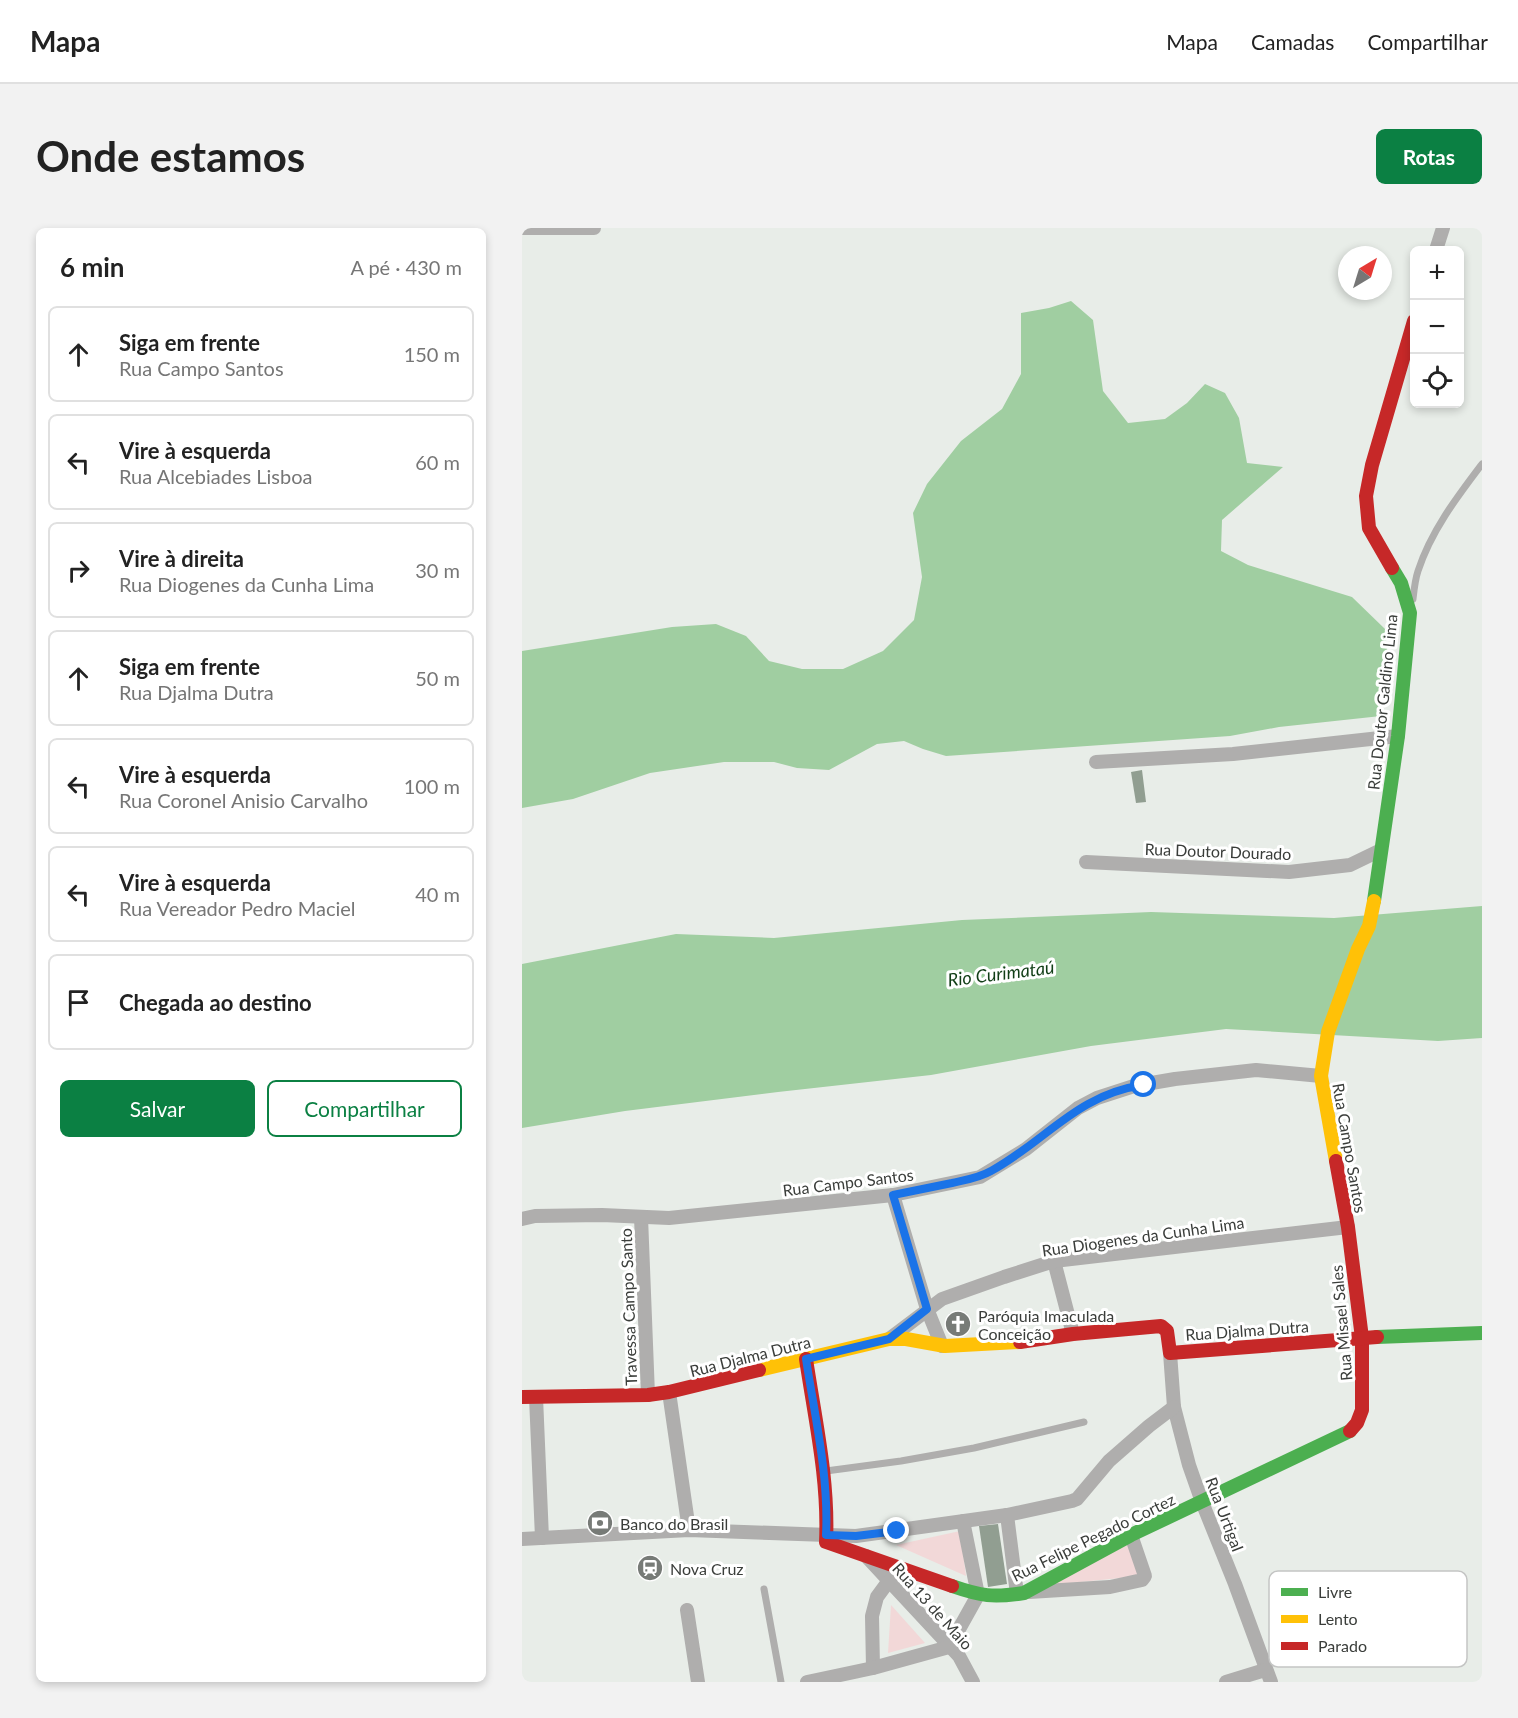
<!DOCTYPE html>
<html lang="pt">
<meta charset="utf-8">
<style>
:root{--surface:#fff;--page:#f2f2f2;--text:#222;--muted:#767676;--line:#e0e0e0;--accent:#0b8043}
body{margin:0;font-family:Lato,sans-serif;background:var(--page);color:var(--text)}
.controls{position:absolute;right:18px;top:18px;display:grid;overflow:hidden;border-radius:9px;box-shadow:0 3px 9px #0003}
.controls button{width:54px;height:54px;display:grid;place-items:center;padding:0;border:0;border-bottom:2px solid var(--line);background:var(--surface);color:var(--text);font:30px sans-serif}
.compass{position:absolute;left:816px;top:18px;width:54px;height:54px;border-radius:50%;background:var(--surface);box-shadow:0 3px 9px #0003;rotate:38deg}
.stop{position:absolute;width:18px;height:18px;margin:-14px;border:4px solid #1a73e8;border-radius:50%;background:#fff}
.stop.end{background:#1a73e8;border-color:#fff;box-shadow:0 2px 6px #0008}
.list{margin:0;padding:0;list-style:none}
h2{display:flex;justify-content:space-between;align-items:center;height:78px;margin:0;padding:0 24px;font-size:26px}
h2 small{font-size:20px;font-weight:400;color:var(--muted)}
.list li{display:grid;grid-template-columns:39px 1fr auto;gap:18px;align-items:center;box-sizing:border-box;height:96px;margin:0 12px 12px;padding:0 12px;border:2px solid var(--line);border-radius:9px}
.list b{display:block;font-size:22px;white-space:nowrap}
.list p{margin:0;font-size:20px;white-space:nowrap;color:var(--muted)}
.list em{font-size:20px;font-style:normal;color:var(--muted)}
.actions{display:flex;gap:12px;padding:18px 24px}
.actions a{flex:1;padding:14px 0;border:2px solid var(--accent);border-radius:9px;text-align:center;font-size:21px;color:var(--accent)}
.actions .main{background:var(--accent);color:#fff}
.icon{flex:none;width:33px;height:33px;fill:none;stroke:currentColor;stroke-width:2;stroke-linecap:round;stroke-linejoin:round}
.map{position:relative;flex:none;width:960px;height:1454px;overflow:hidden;border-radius:9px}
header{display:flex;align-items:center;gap:36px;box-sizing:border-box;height:84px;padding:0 30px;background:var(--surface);border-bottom:2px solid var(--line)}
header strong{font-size:28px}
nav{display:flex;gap:33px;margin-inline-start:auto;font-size:21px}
.intro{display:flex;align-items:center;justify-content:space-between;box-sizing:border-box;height:144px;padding:0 36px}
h1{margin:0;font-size:42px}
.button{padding:15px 27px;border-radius:9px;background:var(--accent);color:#fff;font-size:21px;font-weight:700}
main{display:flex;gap:36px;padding:0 36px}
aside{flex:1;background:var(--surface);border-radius:9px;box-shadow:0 3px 9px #0003}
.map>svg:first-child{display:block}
.green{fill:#f2d8d8}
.water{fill:#a0cea1}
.building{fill:#919e91}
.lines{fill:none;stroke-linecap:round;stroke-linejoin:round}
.lane{stroke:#afaead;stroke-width:7}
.street{stroke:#afaead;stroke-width:14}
.fast{stroke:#4caf50;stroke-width:14}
.slow{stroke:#ffc107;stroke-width:14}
.jam{stroke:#c62828;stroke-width:14}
.route{stroke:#1a73e8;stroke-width:8}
.labels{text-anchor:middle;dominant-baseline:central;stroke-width:6;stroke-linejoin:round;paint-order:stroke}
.street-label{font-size:16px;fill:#3a3d3a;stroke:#fff}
.poi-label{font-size:16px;fill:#3a3d3a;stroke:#fff;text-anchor:start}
.water-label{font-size:18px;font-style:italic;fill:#113e16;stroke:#fff}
.key{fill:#fff;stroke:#c4c5c4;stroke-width:1.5}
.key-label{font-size:16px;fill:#3a3d3a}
</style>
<header>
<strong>Mapa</strong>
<nav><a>Mapa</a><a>Camadas</a><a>Compartilhar</a></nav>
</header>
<div class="intro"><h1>Onde estamos</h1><a class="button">Rotas</a></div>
<main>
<aside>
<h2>6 min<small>A pé · 430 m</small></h2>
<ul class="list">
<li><svg class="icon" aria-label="ahead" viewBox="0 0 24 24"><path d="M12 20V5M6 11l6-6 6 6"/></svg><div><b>Siga em frente</b><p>Rua Campo Santos</p></div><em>150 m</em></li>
<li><svg class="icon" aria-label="left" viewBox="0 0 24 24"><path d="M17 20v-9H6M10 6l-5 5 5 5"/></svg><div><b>Vire à esquerda</b><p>Rua Alcebiades Lisboa</p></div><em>60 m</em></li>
<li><svg class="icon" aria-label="right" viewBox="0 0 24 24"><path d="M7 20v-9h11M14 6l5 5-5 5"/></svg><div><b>Vire à direita</b><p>Rua Diogenes da Cunha Lima</p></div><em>30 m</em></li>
<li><svg class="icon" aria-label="ahead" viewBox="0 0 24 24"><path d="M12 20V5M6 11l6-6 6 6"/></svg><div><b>Siga em frente</b><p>Rua Djalma Dutra</p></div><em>50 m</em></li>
<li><svg class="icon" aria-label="left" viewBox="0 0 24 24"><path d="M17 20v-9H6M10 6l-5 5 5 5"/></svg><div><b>Vire à esquerda</b><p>Rua Coronel Anisio Carvalho</p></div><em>100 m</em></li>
<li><svg class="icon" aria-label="left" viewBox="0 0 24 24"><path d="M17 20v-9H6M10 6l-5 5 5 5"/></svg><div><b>Vire à esquerda</b><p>Rua Vereador Pedro Maciel</p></div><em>40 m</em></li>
<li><svg class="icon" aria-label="arrive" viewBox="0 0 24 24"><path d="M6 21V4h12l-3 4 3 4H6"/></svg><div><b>Chegada ao destino</b></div></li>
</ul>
<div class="actions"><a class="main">Salvar</a><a>Compartilhar</a></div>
</aside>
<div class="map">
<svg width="960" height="1454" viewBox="0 0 960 1454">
<rect width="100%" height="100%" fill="#e8ede8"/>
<g class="green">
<polygon points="438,1303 444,1348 374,1317"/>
<polygon points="610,1314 618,1348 519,1358"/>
<polygon points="369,1377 403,1415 366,1425"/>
</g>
<g class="water">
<polygon points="549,73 571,92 581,163 606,195 643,191 665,175 683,156 703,165 717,190 725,235 761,239 700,292 699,323 726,337 830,369 863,401 868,448 859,488 757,499 708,508 424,528 401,521 382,513 355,516 307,542 275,540 252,534 202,534 128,545 51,571 0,580 0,423 150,399 194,396 224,408 247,433 280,441 321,441 361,423 392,392 400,349 391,285 405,256 439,213 480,181 499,146 499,85 527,80"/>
<polygon points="960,678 960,810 916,813 704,801 569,818 409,847 256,864 103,883 0,900 0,736 154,706 252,710 440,692 629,684 812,690"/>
</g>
<g class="building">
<polygon points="620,542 624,574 614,575 609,544"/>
<polygon points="476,1296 485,1356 466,1359 457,1298"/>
</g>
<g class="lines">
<g class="lane">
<path d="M891 371C892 362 893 352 896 343 909 303 935 269 960 236"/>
<polyline points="304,1243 379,1233 452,1220 562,1194"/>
<polyline points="242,1361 259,1454"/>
</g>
<g class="street">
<polyline points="0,0 72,0"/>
<polyline points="914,22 921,0"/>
<polyline points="574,534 711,526 876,508"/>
<polyline points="564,634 767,644 828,637 859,622"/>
<polyline points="371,967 405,1081 420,1118"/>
<polyline points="119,989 126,1167"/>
<polyline points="0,991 13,988 80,987 147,990 371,967 458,949 504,921 556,880 575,870 612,858 653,851 734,842 799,848"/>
<polyline points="532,1033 551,1106"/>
<polyline points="367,1111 420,1071 482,1049 532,1033 826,999"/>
<polyline points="648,1125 652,1179 667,1237 680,1274 713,1356 749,1454"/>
<polyline points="147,1164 167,1302"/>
<polyline points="14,1169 20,1310"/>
<polyline points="485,1287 495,1366"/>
<polyline points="0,1311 167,1302 334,1308 485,1287 550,1273 555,1271 587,1233 627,1198 652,1179"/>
<polyline points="344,1328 437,1428 451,1454"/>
<polyline points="507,1364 588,1359 620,1352 623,1348 609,1307"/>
<polyline points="165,1382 176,1454"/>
<polyline points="351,1440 350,1388 355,1369 366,1354"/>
<polyline points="285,1454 351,1440 427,1419 456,1367 441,1293"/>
<polyline points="704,1454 743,1442"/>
</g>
<g class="fast">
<polyline points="852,673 876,508 888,385 879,355 870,340"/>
<polyline points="855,1109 960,1105"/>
<path d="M430 1358C459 1368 471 1370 502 1365L609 1307 828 1203"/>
</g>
<g class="slow">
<polyline points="814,933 799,848 806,804 836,721 847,698 852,673"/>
<polyline points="237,1142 367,1111 384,1111 423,1118 498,1114"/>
</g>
<g class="jam">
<polyline points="870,340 847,300 844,268 850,237 892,93"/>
<polyline points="814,933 826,999 840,1110 840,1182 835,1195 828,1203"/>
<polyline points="498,1114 551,1106 639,1098 645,1103 648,1125 855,1109"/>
<path d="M284 1131C293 1191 307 1253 304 1314L430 1358"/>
<polyline points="0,1169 126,1167 147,1164 237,1142"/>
</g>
</g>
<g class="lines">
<path class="route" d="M375 1303 334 1308 304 1307C307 1249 293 1189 284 1131L367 1111 405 1081 371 967C391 963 410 959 430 955 443 952 457 950 469 943 524 913 555 866 622 857"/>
</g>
<defs>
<g id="church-disc" transform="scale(1.35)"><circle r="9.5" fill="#777b77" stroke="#fff"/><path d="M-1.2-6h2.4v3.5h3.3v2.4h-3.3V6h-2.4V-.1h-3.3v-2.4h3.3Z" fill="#fff"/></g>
<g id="bank-disc" transform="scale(1.35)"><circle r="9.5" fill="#777b77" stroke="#fff"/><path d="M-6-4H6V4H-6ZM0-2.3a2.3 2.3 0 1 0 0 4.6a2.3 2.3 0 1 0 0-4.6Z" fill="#fff"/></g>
<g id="station-disc" transform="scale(1.35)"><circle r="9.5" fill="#777b77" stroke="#fff"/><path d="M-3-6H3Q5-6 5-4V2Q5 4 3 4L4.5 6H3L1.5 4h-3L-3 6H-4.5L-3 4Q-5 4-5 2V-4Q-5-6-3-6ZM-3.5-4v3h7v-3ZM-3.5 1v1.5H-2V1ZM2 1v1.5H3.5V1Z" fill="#fff"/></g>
</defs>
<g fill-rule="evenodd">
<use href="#church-disc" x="436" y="1096"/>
<use href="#bank-disc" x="78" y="1295"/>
<use href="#station-disc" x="128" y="1340"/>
</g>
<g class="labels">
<g class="street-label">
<text transform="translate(860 474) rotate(-84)">Rua Doutor Galdino Lima</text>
<text transform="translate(696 623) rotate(2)">Rua Doutor Dourado</text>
<text transform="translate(828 920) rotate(80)">Rua Campo Santos</text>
<text transform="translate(326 954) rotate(-7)">Rua Campo Santos</text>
<text transform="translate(621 1008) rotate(-8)">Rua Diogenes da Cunha Lima</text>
<text transform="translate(106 1079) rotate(-92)">Travessa Campo Santo</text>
<text transform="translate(819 1095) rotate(-95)">Rua Misael Sales</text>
<text transform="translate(725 1102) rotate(-4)">Rua Djalma Dutra</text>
<text transform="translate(228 1128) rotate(-14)">Rua Djalma Dutra</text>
<text transform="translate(703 1286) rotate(69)">Rua Urtigal</text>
<text transform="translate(571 1309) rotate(-26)">Rua Felipe Pegado Cortez</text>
<text transform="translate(411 1378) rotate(48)">Rua 13 de Maio</text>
</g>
<g class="poi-label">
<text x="456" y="1087">Paróquia Imaculada<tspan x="456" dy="18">Conceição</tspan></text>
<text x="98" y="1295">Banco do Brasil</text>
<text x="148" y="1340">Nova Cruz</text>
</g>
<g class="water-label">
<text transform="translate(479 745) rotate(-7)">Rio Curimataú</text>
</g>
</g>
<rect x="747" y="1343" width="198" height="96" rx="9" class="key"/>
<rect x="759" y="1360" width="27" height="8" fill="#4caf50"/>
<rect x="759" y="1387" width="27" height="8" fill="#ffc107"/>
<rect x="759" y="1414" width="27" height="8" fill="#c62828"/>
<g class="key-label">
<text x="796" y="1370">Livre</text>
<text x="796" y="1397">Lento</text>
<text x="796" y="1424">Parado</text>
</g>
</svg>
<div class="controls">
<button>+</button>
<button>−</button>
<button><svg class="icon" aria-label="locate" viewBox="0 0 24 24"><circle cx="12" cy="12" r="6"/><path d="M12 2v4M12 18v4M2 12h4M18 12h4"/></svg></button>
</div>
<svg class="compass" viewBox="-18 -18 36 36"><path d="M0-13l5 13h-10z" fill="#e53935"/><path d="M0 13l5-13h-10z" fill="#767676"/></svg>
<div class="stop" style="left:622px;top:857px"></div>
<div class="stop end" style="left:375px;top:1303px"></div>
</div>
</main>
